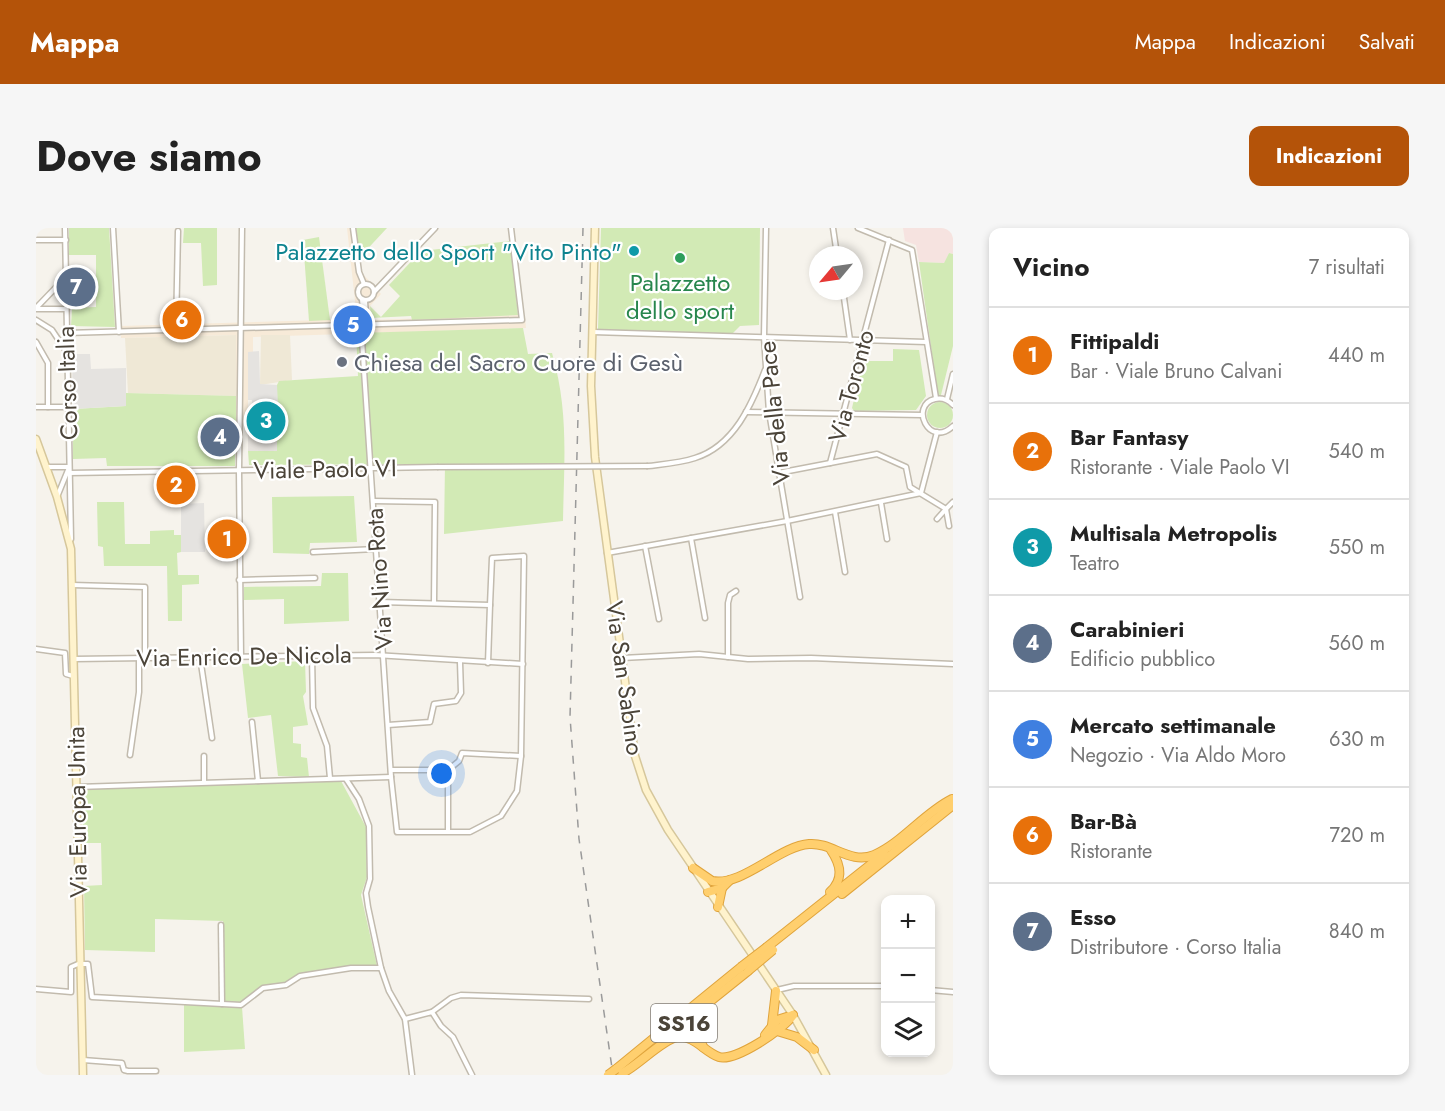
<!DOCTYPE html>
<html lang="it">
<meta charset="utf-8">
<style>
:root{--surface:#fff;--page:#f6f6f6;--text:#222;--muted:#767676;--line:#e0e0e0;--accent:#b45309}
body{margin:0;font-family:Jost,sans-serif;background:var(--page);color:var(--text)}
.controls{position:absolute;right:18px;bottom:18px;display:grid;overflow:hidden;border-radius:12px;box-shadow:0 3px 9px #0003}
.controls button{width:54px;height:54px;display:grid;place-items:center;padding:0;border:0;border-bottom:2px solid var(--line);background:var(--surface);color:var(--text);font:30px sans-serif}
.compass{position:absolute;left:773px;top:18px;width:54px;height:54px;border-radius:50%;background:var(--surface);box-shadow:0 3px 9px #0003;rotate:241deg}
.you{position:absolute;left:406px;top:546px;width:21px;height:21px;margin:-15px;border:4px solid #fff;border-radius:50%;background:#1a73e8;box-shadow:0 0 0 9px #1a73e833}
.badge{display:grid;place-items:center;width:39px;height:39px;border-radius:50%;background:var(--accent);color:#fff;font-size:20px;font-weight:700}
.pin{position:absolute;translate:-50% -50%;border:3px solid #fff;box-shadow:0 2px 6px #0006}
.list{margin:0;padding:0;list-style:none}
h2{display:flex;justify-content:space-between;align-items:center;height:78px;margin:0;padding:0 24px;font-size:26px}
h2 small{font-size:20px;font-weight:400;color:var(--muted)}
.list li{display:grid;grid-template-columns:39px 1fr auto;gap:18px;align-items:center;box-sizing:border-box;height:96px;padding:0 24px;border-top:2px solid var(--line)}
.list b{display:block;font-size:22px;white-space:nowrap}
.list p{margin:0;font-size:20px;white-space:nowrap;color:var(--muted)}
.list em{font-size:20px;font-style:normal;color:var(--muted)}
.icon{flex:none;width:33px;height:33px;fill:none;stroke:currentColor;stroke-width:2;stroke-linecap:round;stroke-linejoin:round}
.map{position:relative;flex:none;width:917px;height:847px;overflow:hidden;border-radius:12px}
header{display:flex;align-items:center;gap:36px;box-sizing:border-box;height:84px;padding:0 30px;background:var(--accent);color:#fff}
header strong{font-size:28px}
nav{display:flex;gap:33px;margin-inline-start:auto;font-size:21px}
.intro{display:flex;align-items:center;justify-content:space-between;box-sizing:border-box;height:144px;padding:0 36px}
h1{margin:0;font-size:42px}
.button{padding:15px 27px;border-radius:12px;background:var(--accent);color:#fff;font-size:21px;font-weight:700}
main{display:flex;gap:36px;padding:0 36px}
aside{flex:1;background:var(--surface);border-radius:12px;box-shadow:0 3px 9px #0003}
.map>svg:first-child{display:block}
.commercial{fill:#f7ead8}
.industrial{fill:#e6e2dd}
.education{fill:#efe8d6}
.medical{fill:#f6e3e0}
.green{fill:#d2eab5}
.parking{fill:#e5e3e0}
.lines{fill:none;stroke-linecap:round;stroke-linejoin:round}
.street-casing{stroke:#c2bbae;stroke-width:7}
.secondary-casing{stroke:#d6c79b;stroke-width:9}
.highway-casing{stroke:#e0a43c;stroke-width:10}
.street{stroke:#fff;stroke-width:4}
.secondary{stroke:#fff3cd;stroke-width:6}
.highway{stroke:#ffcf6e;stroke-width:8}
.rail{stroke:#9a9a9a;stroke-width:1.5;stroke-dasharray:8 8;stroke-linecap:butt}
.street-bridge-casing{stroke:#c2bbae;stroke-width:7;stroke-linecap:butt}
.highway-bridge-casing{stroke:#e0a43c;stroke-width:10;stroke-linecap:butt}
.street-bridge{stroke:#fff;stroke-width:4}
.highway-bridge{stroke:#ffcf6e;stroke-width:8}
.culture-dot{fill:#0f9aa8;stroke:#fff;stroke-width:2}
.leisure-dot{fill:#2e9e5b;stroke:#fff;stroke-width:2}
.worship-dot{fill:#6b7280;stroke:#fff;stroke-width:2}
.labels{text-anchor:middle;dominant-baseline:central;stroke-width:4.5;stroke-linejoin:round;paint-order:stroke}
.shield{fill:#fff;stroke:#817c74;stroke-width:1.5}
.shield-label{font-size:22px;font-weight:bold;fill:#4b4439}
.culture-label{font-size:24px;fill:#0d838f;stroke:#fff;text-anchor:end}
.leisure-label{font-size:24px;fill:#27864d;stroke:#fff}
.worship-label{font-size:24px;fill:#5b616d;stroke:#fff;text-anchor:start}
.street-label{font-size:24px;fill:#4b4439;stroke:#fff}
</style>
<header>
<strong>Mappa</strong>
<nav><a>Mappa</a><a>Indicazioni</a><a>Salvati</a></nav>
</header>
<div class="intro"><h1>Dove siamo</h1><a class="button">Indicazioni</a></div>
<main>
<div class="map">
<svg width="917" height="847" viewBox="0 0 917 847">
<rect width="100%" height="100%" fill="#f6f3ec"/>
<polygon class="commercial" points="311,0 320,0 326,45 345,66 334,78 335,92 482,87 489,89 490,100 217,109 217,124 212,124 212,194 200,194 200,107 85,110 85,98 321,91"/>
<rect class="industrial" x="212" y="204" width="29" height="19"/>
<g class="education">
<polygon points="200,107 200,168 92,165 89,110"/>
<polygon points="225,107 254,107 256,152 224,157"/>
</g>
<polygon class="medical" points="867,0 917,0 917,26 913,25 908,35 883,34 880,17 869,13"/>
<g class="green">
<polygon points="33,0 73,0 79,99 35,98 36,80 60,79 60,27 33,27"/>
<polygon points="148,0 181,0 181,57 167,58 165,15 147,15"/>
<polygon points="320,0 351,0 324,29"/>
<polygon points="565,0 724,0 723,97 704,98 696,106 572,104 562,101"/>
<polygon points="283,9 294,92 273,93 267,12"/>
<polygon points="474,13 482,87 376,92 375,88 335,90 334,78 345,89 364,68 353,57 385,23"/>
<polygon points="913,25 917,26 917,118 905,167 902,168 883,34 908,35"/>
<path d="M487 100 492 126 516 125C533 183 528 233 527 293L408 306 409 236 213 237 212 223H241V157L243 153 322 148 320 105Z"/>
<polygon points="857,121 883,122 890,168 880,182 818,183 816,180 827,133 857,133"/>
<polygon points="90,165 200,168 200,194 171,195 171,224 199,224 199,238 71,238 70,230 37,231 37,181 90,178"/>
<circle cx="904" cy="187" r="13"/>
<polygon points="318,268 321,314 274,315 273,326 237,325 236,269"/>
<polygon points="61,274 88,274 89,316 114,316 114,303 138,302 138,307 145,307 145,324 141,325 142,347 163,347 163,356 146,357 146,393 132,393 131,338 68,338 67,319 62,318"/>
<polygon points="286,345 312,345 313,393 248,396 248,371 208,372 208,359 285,358"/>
<polygon points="269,433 270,464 267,468 272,497 257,499 257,515 265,516 265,529 271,530 273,549 242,548 235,487 212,490 206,436"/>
<polygon points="305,553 330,599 331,649 325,667 341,738 316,738 263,746 249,755 225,758 203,775 188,774 187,693 119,691 119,724 49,722 48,658 66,657 65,615 47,615 46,561"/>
<polygon points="148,777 206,779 209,821 148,824"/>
</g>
<g class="parking">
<polygon points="223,123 224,156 241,157 242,177 235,176 234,180 220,181 216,178 216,172 212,172 212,124"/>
<polygon points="36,126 54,126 55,141 90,140 90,178 37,181"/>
<polygon points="168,275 169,324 145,324 145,276"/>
</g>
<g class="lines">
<g class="street-casing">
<g id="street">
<polyline points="29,0 35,311"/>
<polyline points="77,0 83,104"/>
<polyline points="317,0 323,44 328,56"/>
<polyline points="730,0 728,109 733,184 764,369"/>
<polyline points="797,0 801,27"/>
<polyline points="822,0 876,22 900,170"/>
<polyline points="0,12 30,12"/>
<circle cx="330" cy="64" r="8"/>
<polyline points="807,63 814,112"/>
<polyline points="338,64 399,0"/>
<polyline points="326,71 328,97"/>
<polyline points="329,74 331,97"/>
<polyline points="0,80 29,50"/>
<polyline points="0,81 29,81"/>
<polyline points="0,92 16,102 30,123"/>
<polyline points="325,97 355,549 361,604 434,604 465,588 481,563 485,528 488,328 456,330 454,377"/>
<polyline points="140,102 142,3"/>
<polyline points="557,104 890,114"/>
<polyline points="30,105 486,92 475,0"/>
<polyline points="0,114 12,135 12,179"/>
<polyline points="911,171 917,146"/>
<path d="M917 177C912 172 907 169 899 171 873 177 893 221 917 198"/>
<polyline points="0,179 32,179"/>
<polyline points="710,184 886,187"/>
<polyline points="794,235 853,12"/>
<path d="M612 238C628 236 644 235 659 230 698 218 716 176 729 142"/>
<polyline points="10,239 33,239"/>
<polyline points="33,245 401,239"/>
<polyline points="742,245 841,226 870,239 874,259 910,281 917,274"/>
<polyline points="21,269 32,242"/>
<polyline points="337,273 399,274 398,375"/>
<polyline points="845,275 851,311"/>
<polyline points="799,284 809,344"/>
<polyline points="901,291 910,281 913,298"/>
<polyline points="655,310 669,390"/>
<polyline points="609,318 623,391"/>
<polyline points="277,324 340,321"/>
<polyline points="571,325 751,293 885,265 901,204"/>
<polyline points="203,352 279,350"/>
<polyline points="36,357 109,359 109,429"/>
<polyline points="344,374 454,377 452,435"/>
<polyline points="0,421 29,425 30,446 37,448"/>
<polyline points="205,428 203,243 206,0"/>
<polyline points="276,428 277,480 291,518 294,550"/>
<polyline points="164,429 176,510"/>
<polyline points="692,429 692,375 694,367 700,363"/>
<polyline points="586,430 663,426 712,431 775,430 917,436"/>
<polyline points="38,431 339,427 487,436"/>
<polyline points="216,494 222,553"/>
<polyline points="352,497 394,494 398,476 420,473 425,465 424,434"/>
<polyline points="94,527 103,464 103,429"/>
<polyline points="168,528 168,553"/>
<polyline points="355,542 412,542 423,533 426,525 485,528"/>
<polyline points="310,551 323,571 333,598 334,651 330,665 332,679 345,740 353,763 369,791 376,847"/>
<polyline points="41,559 355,549"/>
<polyline points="412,603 412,542"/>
<polyline points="185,697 186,776"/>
<polyline points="0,761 35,764 35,739 42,736 52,736 56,769 205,777 227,760 250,757 264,748 315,740 345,740"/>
<polyline points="741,762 758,758 850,758"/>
<polyline points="894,762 917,764"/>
<polyline points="396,784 415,770 425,767 553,771"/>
<polyline points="369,791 396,784 405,798 417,809 436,847"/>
<polyline points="47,832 86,835 88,842 92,843 120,843"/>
</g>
</g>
<g class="secondary-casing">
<g id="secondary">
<polyline points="559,0 555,158 559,229 599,528 610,562 632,602 757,787 790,847"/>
<polyline points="0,211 21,269 35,321 47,847"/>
</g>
</g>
<g class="highway-casing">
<g id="highway">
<path d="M657 640 676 653C706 659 743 618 773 616 796 614 814 637 838 627 866 615 888 585 916 571"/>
<polyline points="672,664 686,660 694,652"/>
<path d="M794 664C808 651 805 637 795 622"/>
<polyline points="806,666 917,577"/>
<polyline points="682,679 686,660"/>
<polyline points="731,719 848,626"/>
<polyline points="736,797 740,763"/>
<polyline points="741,803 761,809 778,822"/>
<polyline points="729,807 741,792 757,787"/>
<polyline points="626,812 712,743"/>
<path d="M667 819C661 803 661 791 674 779"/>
<polyline points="580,841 705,739"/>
<path d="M583 847C601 839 625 812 641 809 659 807 668 824 683 829 699 834 748 801 757 787"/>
</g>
</g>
<use href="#street" class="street"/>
<use href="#secondary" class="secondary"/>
<use href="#highway" class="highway"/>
<polyline class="rail" points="547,0 534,489 543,611 577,847"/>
<g class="street-bridge-casing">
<polyline id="street-bridge" points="401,239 612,238"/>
</g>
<g class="highway-bridge-casing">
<g id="highway-bridge">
<polyline points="705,739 731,719"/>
<polyline points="712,743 737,722"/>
<polyline points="572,847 580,841"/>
</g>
</g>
<use href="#street-bridge" class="street-bridge"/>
<use href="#highway-bridge" class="highway-bridge"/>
</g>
<circle class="culture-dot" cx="598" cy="23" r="6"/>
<circle class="leisure-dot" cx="644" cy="30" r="6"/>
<circle class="worship-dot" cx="306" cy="134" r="6"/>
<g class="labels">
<rect class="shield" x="615" y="776" width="66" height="38" rx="4.5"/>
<g class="shield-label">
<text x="648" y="795">SS16</text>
</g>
<g class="culture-label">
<text x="586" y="23">Palazzetto dello Sport "Vito Pinto"</text>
</g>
<g class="leisure-label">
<text x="644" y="54">Palazzetto<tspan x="644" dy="28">dello sport</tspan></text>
</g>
<g class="worship-label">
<text x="318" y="134">Chiesa del Sacro Cuore di Gesù</text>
</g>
<g class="street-label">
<text transform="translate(31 155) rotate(-92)">Corso Italia</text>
<text transform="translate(815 158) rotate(-75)">Via Toronto</text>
<text transform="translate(738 185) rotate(-96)">Via della Pace</text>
<text transform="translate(289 241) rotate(-1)">Viale Paolo VI</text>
<text transform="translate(343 351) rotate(-94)">Via Nino Rota</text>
<text transform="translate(208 428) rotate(-1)">Via Enrico De Nicola</text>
<text transform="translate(589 450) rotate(82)">Via San Sabino</text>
<text transform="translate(41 584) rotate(-91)">Via Europa Unita</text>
</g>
</g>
</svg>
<div class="controls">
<button>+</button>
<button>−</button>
<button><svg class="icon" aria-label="layers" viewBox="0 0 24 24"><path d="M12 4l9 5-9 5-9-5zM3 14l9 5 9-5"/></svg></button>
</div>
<svg class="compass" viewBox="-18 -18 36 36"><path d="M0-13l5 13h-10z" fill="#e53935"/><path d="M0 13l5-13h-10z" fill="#767676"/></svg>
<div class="you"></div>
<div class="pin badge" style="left:191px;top:311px;background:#e8710a">1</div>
<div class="pin badge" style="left:140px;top:257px;background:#e8710a">2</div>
<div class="pin badge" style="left:230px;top:193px;background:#0f9aa8">3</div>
<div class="pin badge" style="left:184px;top:209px;background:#5c6f8a">4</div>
<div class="pin badge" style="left:317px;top:97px;background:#3f7fe0">5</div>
<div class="pin badge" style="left:146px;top:92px;background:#e8710a">6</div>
<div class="pin badge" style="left:40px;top:59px;background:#5c6f8a">7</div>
</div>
<aside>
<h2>Vicino<small>7 risultati</small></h2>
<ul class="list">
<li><span class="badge" style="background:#e8710a">1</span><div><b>Fittipaldi</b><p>Bar · Viale Bruno Calvani</p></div><em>440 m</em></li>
<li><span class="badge" style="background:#e8710a">2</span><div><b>Bar Fantasy</b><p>Ristorante · Viale Paolo VI</p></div><em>540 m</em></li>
<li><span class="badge" style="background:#0f9aa8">3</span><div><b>Multisala Metropolis</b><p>Teatro</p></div><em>550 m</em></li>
<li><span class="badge" style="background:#5c6f8a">4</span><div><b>Carabinieri</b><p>Edificio pubblico</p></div><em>560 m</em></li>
<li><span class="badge" style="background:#3f7fe0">5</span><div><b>Mercato settimanale</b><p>Negozio · Via Aldo Moro</p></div><em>630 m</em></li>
<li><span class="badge" style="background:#e8710a">6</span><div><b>Bar-Bà</b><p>Ristorante</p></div><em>720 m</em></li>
<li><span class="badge" style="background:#5c6f8a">7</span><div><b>Esso</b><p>Distributore · Corso Italia</p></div><em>840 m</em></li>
</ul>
</aside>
</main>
